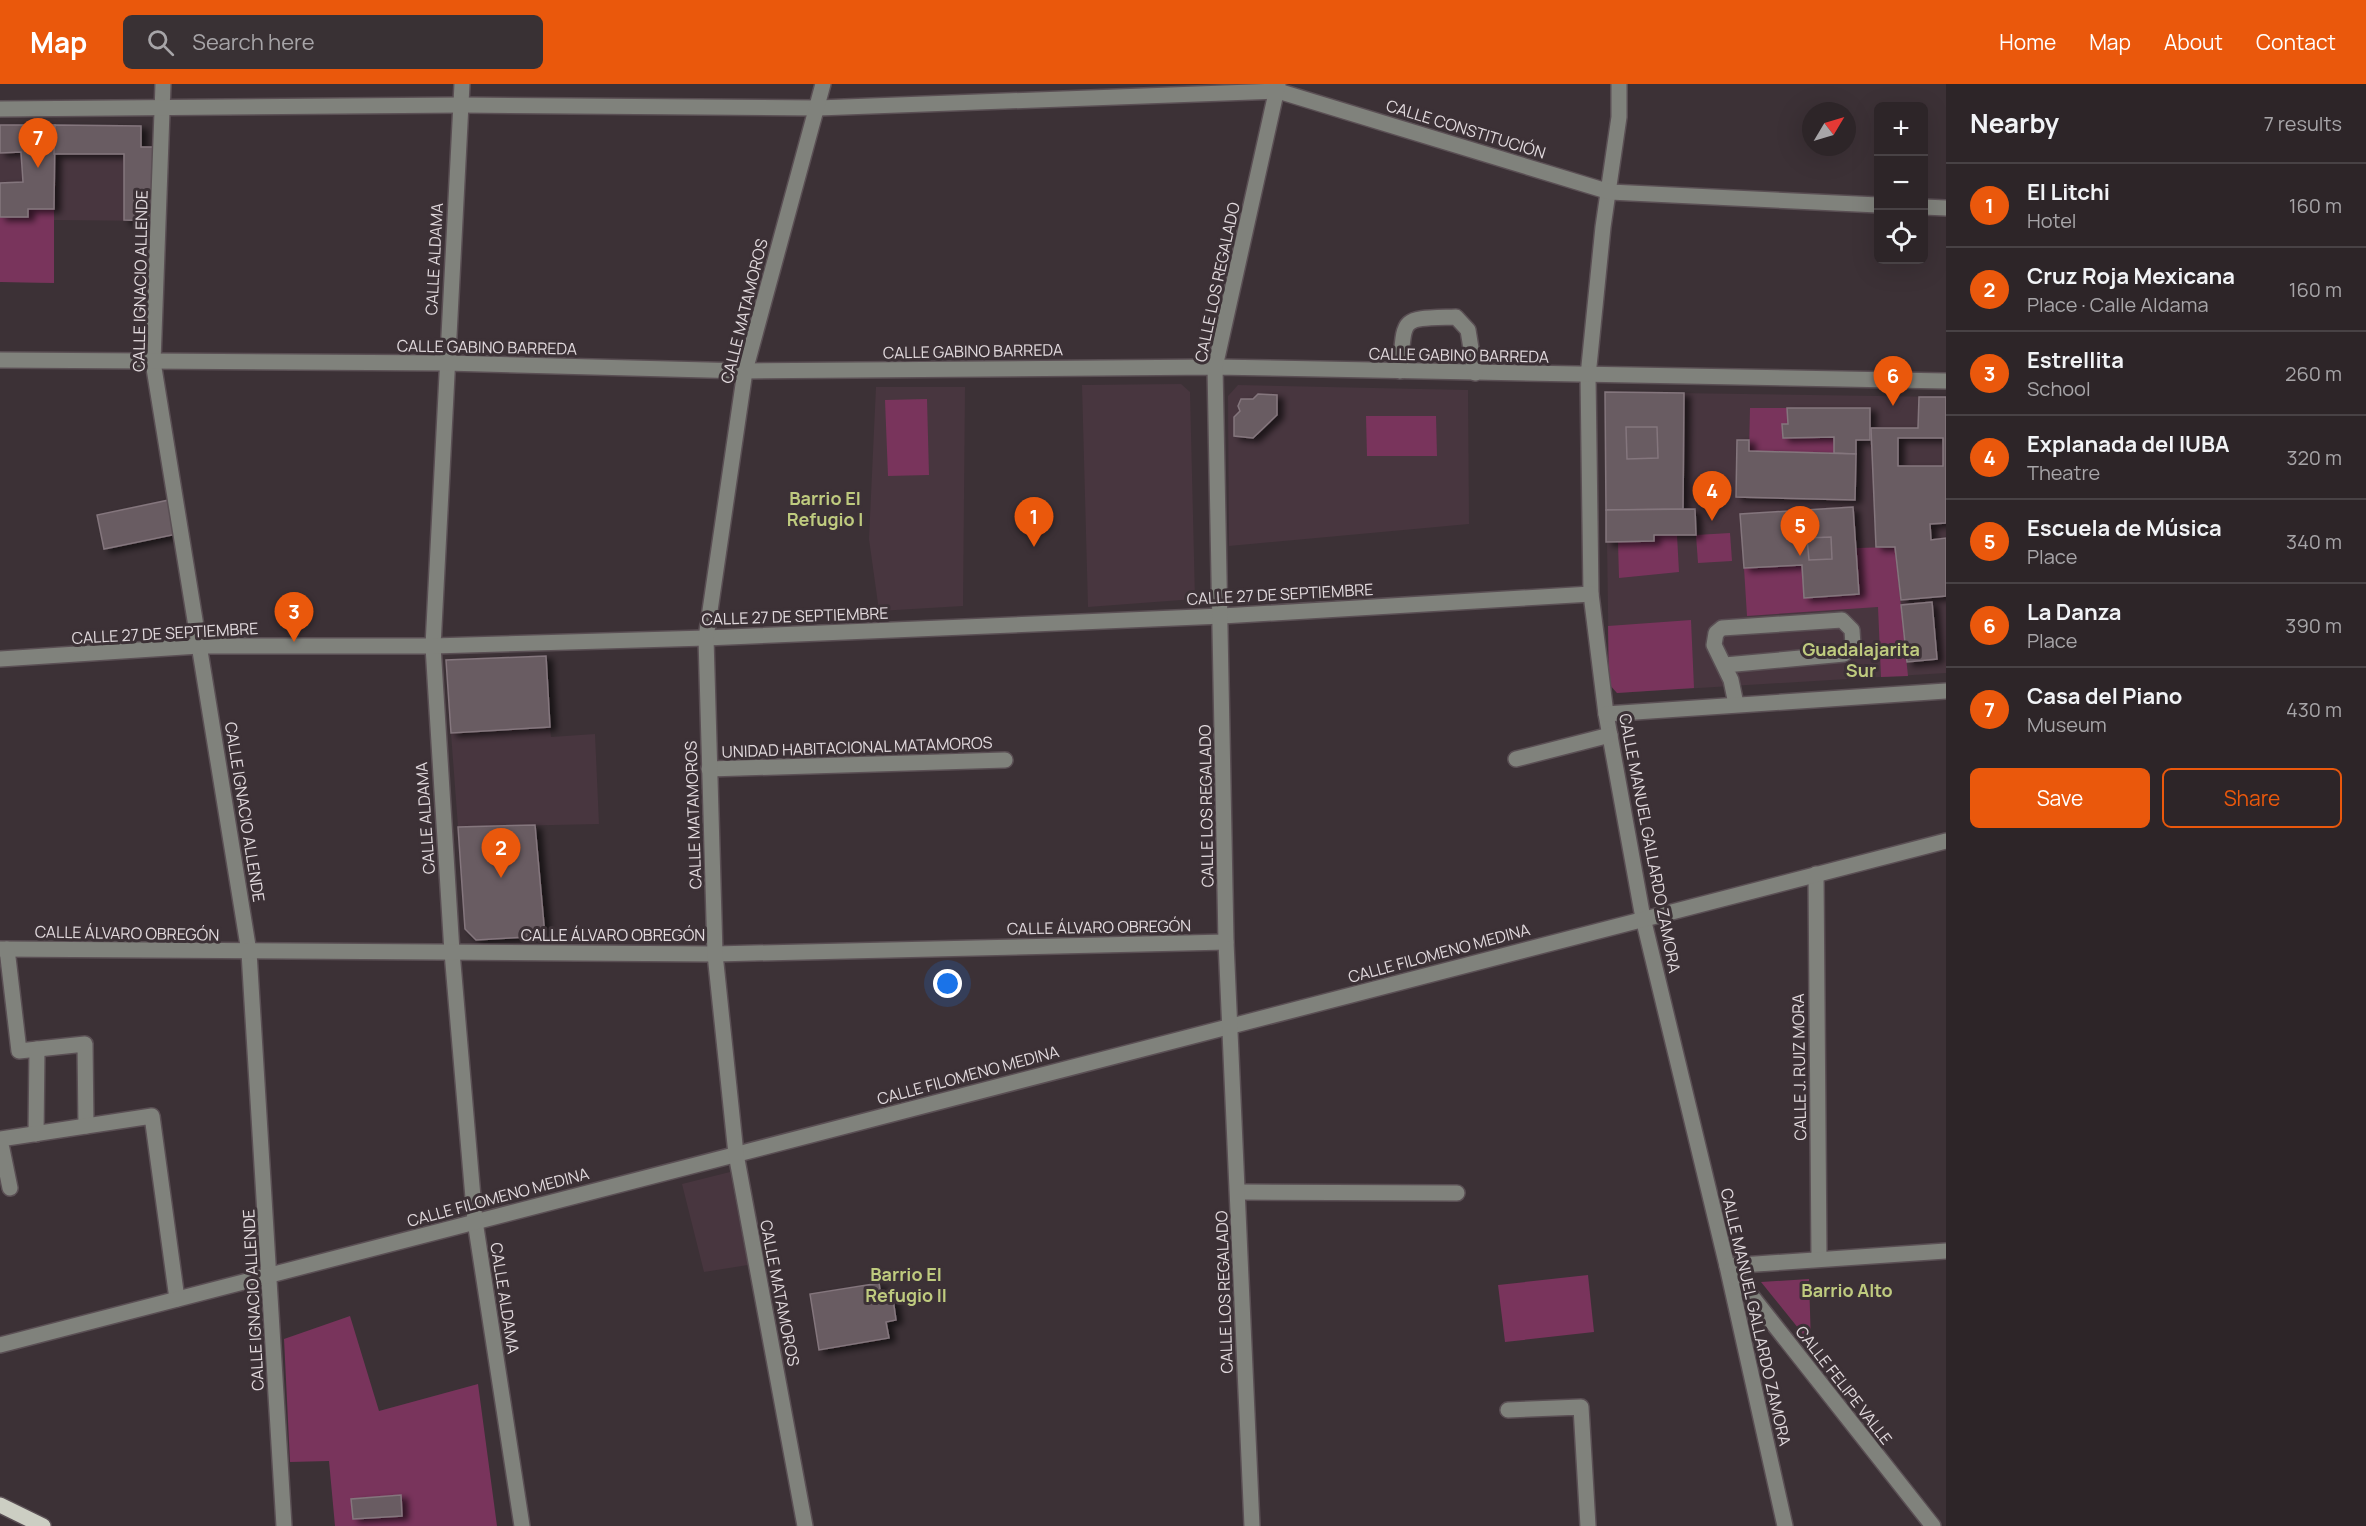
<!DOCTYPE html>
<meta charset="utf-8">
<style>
:root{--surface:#2d2528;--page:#393134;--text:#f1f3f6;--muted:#a7a5a8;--line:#484245;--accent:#ea580c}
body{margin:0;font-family:Manrope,sans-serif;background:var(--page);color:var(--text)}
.controls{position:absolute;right:18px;top:18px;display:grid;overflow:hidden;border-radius:9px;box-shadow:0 6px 24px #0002}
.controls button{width:54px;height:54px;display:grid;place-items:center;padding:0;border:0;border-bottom:2px solid var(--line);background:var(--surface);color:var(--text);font:30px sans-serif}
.compass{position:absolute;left:1802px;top:18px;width:54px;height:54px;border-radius:50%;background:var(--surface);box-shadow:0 6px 24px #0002;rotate:52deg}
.you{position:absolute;left:948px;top:900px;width:21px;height:21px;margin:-15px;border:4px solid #fff;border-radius:50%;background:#1a73e8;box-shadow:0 0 0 9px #1a73e833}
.badge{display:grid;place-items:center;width:39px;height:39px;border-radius:50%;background:var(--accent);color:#fff;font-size:20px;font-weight:700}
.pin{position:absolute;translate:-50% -50px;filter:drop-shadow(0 2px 3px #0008)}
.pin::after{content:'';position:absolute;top:32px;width:21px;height:18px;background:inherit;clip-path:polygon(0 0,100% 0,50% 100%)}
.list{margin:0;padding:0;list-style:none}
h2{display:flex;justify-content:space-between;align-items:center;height:78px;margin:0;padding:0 24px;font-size:26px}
h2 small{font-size:20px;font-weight:400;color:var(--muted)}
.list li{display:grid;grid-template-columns:39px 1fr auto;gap:18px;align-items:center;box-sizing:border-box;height:84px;padding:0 24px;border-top:2px solid var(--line)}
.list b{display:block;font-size:22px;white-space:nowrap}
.list p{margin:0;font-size:20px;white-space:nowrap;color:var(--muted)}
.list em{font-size:20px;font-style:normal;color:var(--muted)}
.actions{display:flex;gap:12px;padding:18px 24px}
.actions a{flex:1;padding:14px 0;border:2px solid var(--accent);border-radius:9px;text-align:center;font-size:21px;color:var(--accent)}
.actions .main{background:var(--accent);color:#fff}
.icon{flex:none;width:33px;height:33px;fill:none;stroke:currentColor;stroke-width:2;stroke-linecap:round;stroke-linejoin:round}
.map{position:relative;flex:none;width:1946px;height:1442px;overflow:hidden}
header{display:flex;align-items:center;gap:36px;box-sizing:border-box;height:84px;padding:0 30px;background:var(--accent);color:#fff}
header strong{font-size:28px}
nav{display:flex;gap:33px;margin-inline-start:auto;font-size:21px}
.search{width:420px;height:54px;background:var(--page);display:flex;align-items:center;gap:15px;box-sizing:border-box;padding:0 21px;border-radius:9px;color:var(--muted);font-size:22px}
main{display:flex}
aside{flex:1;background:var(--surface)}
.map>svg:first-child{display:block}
.built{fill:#48363f}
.green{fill:#79345c}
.building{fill:#695c62;stroke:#84767d;stroke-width:1.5;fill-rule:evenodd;filter:url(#shadow)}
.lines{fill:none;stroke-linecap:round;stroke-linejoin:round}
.minor-casing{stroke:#5a4f54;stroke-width:18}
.major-casing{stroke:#5a4f54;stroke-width:18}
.minor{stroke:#80827c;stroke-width:15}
.major{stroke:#cccec3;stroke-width:15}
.labels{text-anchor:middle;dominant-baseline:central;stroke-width:6;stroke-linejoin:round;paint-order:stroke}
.street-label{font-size:16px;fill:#e1d9dd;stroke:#3c3136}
.neighbourhood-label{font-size:18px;font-weight:bold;fill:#bfcb7f;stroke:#3c3136}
</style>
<header>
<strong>Map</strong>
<div class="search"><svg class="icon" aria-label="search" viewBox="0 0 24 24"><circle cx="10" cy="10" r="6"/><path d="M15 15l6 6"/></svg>Search here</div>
<nav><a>Home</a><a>Map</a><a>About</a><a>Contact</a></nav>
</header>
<main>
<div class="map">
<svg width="1946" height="1442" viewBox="0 0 1946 1442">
<defs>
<filter id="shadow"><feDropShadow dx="6" dy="3.5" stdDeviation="3" flood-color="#0009"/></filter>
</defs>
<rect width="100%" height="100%" fill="#3c3136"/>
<g class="built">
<polygon points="0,41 141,42 141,63 155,63 155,137 54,136 54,199 0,198"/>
<polygon points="1181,300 1190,308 1195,515 1088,523 1082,301"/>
<polygon points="1238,301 1468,306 1469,440 1229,462 1228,312"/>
<polygon points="876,303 965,303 963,522 879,527 869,455"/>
<polygon points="1605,308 1946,313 1946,589 1617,609 1609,600"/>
<polygon points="550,643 551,653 595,650 599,740 458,743 451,649"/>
<polygon points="730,1088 748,1181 704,1188 682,1100"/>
</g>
<g class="green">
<polygon points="28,125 54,125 54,199 0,198 0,133"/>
<polygon points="927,315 929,391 888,392 885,316"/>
<polygon points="1750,324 1787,324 1788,340 1782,340 1783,354 1834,353 1834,369 1749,367"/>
<polygon points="1366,332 1436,332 1437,372 1367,372"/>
<polygon points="1730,449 1732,477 1698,479 1696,451"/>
<polygon points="1654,451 1677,451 1679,488 1619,494 1618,458 1654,457"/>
<polygon points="1895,463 1908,592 1881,593 1878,523 1747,532 1744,484 1802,481 1804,513 1859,510 1856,464"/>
<polygon points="1691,536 1694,604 1617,609 1609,600 1608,542"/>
<polygon points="1588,1191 1594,1248 1505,1258 1498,1201"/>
<polygon points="1809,1195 1811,1260 1761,1198"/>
<polygon points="350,1232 379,1327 478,1300 497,1442 335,1442 329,1377 290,1378 284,1255"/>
</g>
<g class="building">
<polygon points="0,41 55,41 54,125 28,125 28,133 0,133 0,99 23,98 21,68 0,69"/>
<polygon points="55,41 141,42 141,63 155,63 155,137 124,136 124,70 54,70"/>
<polygon points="1605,308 1684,309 1683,425 1606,426"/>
<polygon points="1258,310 1277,311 1277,331 1253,354 1234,352 1234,333 1240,327 1238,322 1241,315 1253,315"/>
<path d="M1919 313H1946V439L1930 440 1931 456 1946 454V512L1901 516 1895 463H1876L1871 344H1918ZM1898 354H1943V382H1898Z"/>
<polygon points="1787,324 1870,324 1870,356 1856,356 1856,370 1834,369 1834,353 1783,354 1782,340 1788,340"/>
<polygon points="1626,343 1657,343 1658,374 1627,375"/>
<polygon points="1737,356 1749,356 1749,367 1856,370 1855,416 1736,413"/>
<polygon points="169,416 177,450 104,465 97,431"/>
<polygon points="1853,423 1859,510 1804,514 1802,481 1744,484 1740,430"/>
<polygon points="1695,425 1696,451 1654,451 1654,457 1606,458 1606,426"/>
<polygon points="1831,453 1832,475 1809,476 1807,454"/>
<polygon points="1932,518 1937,575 1907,578 1901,521"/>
<polygon points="546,572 550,643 451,649 446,576"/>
<polygon points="535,741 545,852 476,856 465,845 458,743"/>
<polygon points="879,1199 882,1217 893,1215 896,1236 886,1238 889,1254 819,1266 810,1210"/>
<polygon points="401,1411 402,1432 353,1435 351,1415"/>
</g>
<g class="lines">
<g class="minor-casing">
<g id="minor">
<polyline points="163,0 153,278 249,868 284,1442"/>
<polyline points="462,0 433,562 452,868 475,1137 522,1442"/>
<polyline points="1619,0 1619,33 1603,143 1588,292 1591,510 1606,630 1643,834 1727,1182 1785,1442"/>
<polyline points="0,25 461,21 818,24 1278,7 1610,108 1878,121"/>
<polyline points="1924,123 1946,124"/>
<polyline points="0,276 446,279 745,287 1215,283 1946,297"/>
<path d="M1400 287C1405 231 1399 235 1456 233L1468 246 1475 289"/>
<polyline points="0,575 199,562 433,562 706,554 1222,532 1591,510"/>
<polyline points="1725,581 1844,570 1853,561 1852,546 1842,536 1722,544 1716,549 1714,561 1731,596 1736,620"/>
<polyline points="1606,630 1946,607"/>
<polyline points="1516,675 1610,651"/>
<polyline points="709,685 1005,676"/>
<polyline points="1816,790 1819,1175"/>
<polyline points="0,865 715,870 1226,858"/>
<polyline points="7,865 19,967 85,960 86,1042"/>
<polyline points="36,1050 37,965"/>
<polyline points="10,1104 0,1055 152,1032 177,1215"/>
<polyline points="1238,1108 1457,1109"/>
<polyline points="1727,1182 1946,1167"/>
<polyline points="1731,1186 1933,1442"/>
<polyline points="0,1261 1946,757"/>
<polyline points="1508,1326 1581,1323 1588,1442"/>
<polyline points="805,1442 736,1070 715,870 706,554 745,287 823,0"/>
<polyline points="1252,1442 1226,858 1215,283 1278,0"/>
</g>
</g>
<g class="major-casing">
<polyline id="major" points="0,1421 43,1442"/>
</g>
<use href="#minor" class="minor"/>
<use href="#major" class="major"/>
</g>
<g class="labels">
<g class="street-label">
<text transform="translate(1466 45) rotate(17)">CALLE CONSTITUCIÓN</text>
<text transform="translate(434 175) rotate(-87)">CALLE ALDAMA</text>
<text transform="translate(140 197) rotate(-89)">CALLE IGNACIO ALLENDE</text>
<text transform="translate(1217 198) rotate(-78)">CALLE LOS REGALADO</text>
<text transform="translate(744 227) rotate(-76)">CALLE MATAMOROS</text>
<text transform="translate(487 263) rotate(1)">CALLE GABINO BARREDA</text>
<text transform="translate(973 267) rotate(-1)">CALLE GABINO BARREDA</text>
<text transform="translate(1459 271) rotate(1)">CALLE GABINO BARREDA</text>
<text transform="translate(1280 510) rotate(-3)">CALLE 27 DE SEPTIEMBRE</text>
<text transform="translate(795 532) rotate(-2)">CALLE 27 DE SEPTIEMBRE</text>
<text transform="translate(165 549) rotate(-3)">CALLE 27 DE SEPTIEMBRE</text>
<text transform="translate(857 663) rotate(-2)">UNIDAD HABITACIONAL MATAMOROS</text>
<text transform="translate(1206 722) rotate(-91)">CALLE LOS REGALADO</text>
<text transform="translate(245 728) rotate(81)">CALLE IGNACIO ALLENDE</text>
<text transform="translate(693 731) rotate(-92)">CALLE MATAMOROS</text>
<text transform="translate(425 734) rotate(-94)">CALLE ALDAMA</text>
<text transform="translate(1650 759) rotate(79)">CALLE MANUEL GALLARDO ZAMORA</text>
<text transform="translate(1099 843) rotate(-1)">CALLE ÁLVARO OBREGÓN</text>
<text transform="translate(127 849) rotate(1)">CALLE ÁLVARO OBREGÓN</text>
<text x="613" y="851">CALLE ÁLVARO OBREGÓN</text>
<text transform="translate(1439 869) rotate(-15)">CALLE FILOMENO MEDINA</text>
<text transform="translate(1799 983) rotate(-91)">CALLE J. RUIZ MORA</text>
<text transform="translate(968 991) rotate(-15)">CALLE FILOMENO MEDINA</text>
<text transform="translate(498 1113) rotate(-15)">CALLE FILOMENO MEDINA</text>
<text transform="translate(1224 1208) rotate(-92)">CALLE LOS REGALADO</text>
<text transform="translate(780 1209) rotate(79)">CALLE MATAMOROS</text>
<text transform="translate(505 1214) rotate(81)">CALLE ALDAMA</text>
<text transform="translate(253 1216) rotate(-93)">CALLE IGNACIO ALLENDE</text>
<text transform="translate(1756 1233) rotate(77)">CALLE MANUEL GALLARDO ZAMORA</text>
<text transform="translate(1844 1301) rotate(52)">CALLE FELIPE VALLE</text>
</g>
<g class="neighbourhood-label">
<text x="825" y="414">Barrio El<tspan x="825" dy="21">Refugio I</tspan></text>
<text x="1861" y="565">Guadalajarita<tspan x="1861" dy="21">Sur</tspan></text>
<text x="906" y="1190">Barrio El<tspan x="906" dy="21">Refugio II</tspan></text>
<text x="1847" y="1206">Barrio Alto</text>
</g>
</g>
</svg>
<div class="controls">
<button>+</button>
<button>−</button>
<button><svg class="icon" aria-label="locate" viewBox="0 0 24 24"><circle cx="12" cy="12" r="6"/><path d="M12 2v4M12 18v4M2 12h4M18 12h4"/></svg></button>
</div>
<svg class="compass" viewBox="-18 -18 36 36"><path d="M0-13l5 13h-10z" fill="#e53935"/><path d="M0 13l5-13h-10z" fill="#a7a5a8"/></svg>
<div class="you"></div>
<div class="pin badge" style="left:1034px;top:463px">1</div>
<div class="pin badge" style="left:501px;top:794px">2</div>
<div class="pin badge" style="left:294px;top:558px">3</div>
<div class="pin badge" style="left:1712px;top:437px">4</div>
<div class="pin badge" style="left:1800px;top:472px">5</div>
<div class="pin badge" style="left:1893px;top:322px">6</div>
<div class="pin badge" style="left:38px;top:84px">7</div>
</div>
<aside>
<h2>Nearby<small>7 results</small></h2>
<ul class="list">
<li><span class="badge">1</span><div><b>El Litchi</b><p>Hotel</p></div><em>160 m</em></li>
<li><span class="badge">2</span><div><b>Cruz Roja Mexicana</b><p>Place · Calle Aldama</p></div><em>160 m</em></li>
<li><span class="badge">3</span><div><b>Estrellita</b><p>School</p></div><em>260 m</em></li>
<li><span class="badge">4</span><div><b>Explanada del IUBA</b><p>Theatre</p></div><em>320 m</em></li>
<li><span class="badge">5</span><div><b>Escuela de Música</b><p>Place</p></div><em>340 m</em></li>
<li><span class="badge">6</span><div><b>La Danza</b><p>Place</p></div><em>390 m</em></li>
<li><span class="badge">7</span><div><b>Casa del Piano</b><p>Museum</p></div><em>430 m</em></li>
</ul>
<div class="actions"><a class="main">Save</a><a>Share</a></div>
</aside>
</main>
